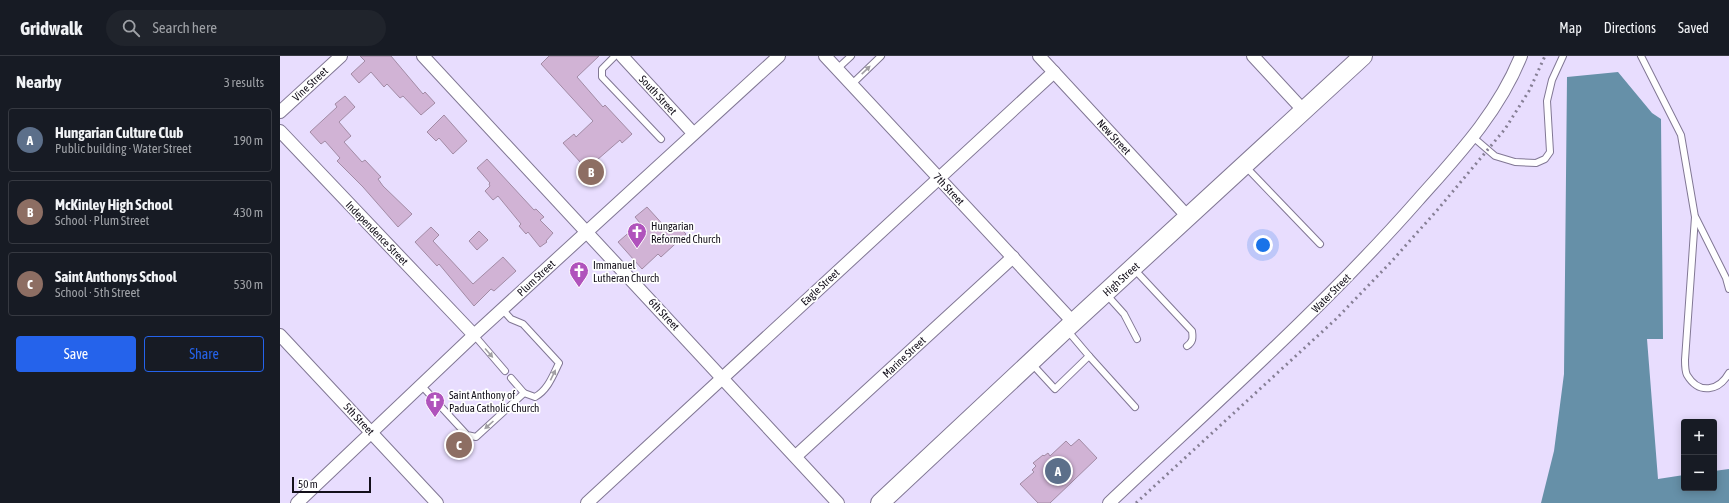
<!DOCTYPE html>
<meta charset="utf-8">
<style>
:root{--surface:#171b24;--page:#20242c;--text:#f1f3f6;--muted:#9ea1a6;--line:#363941;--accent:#2563eb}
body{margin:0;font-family:"Asap Condensed",sans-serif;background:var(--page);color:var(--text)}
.controls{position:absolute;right:12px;bottom:12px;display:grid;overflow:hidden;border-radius:4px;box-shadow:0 2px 10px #0003}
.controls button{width:36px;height:36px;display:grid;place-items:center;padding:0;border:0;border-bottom:1px solid var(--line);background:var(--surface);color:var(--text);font:20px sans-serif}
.scale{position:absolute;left:12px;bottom:10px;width:79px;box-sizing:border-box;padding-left:4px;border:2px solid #130f1a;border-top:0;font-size:11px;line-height:14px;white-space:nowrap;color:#130f1a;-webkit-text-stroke:3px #fff;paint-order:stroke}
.you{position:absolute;left:983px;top:189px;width:14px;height:14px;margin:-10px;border:3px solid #fff;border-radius:50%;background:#1a73e8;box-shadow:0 0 0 6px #1a73e833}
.badge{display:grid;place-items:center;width:26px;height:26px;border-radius:50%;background:var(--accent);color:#fff;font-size:13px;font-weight:700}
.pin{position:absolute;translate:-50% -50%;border:2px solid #fff;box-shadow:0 1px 4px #0006}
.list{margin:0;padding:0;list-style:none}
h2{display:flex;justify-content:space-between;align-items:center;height:52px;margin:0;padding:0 16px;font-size:17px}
h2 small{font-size:13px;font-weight:400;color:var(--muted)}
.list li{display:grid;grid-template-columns:26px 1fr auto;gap:12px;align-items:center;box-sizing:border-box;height:64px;margin:0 8px 8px;padding:0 8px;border:1px solid var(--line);border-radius:4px}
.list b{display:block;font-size:15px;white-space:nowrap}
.list p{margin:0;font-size:13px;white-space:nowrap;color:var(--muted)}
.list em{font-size:13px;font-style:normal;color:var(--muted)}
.actions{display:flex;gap:8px;padding:12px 16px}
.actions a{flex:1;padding:9px 0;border:1px solid var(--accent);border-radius:4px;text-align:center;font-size:14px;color:var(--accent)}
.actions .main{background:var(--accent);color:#fff}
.icon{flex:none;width:22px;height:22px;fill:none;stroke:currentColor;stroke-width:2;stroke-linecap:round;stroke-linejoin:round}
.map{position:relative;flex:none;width:1449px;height:447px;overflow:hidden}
header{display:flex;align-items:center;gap:24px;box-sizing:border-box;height:56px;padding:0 20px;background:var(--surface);border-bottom:1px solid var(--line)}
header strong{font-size:19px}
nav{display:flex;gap:22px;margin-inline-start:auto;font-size:14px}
.search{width:280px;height:36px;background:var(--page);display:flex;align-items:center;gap:10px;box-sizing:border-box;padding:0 14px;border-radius:22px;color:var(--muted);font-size:15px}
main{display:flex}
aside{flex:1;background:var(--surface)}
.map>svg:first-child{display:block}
.water{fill:#6690a8}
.building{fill:#d1b3d5;stroke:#a28ba5}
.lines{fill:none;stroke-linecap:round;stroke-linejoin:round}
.lane-casing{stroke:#817794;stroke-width:8}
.street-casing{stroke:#817794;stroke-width:14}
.secondary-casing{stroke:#817794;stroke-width:20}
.lane{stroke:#fff;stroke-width:6}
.street{stroke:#fff;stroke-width:12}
.secondary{stroke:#fff;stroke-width:18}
.rail{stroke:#867f95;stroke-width:3;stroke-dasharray:2 4;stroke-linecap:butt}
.oneway{fill:#a19fa3}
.labels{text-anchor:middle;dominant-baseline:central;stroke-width:3.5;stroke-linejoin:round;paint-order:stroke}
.street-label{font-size:11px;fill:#130f1a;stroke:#fff}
.poi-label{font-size:11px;fill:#130f1a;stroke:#fff;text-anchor:start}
</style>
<header>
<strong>Gridwalk</strong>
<div class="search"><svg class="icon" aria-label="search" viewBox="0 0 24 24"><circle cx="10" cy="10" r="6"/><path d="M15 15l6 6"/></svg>Search here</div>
<nav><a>Map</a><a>Directions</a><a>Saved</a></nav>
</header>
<main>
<aside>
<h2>Nearby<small>3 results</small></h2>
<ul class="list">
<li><span class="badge" style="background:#5c6f8a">A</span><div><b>Hungarian Culture Club</b><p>Public building · Water Street</p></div><em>190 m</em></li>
<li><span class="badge" style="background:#8d6e63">B</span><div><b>McKinley High School</b><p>School · Plum Street</p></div><em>430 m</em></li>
<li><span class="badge" style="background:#8d6e63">C</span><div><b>Saint Anthonys School</b><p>School · 5th Street</p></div><em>530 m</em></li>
</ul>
<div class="actions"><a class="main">Save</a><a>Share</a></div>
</aside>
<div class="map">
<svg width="1449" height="447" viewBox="0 0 1449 447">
<rect width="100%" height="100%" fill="#e8ddfe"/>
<polygon class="water" points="1338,16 1372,57 1381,63 1383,283 1367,283 1378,423 1404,419 1404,432 1434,432 1434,415 1449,413 1449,447 1261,447 1274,395 1284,318 1287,21"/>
<g class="building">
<polygon points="80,0 111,0 143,38 145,36 155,47 141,59 123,40 120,42 107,28 104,31 91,16 79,27 71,18 85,5"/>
<polygon points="269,0 319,0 297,21 323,51 325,49 352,78 342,87 340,84 317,104 320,108 310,117 283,87 294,78 296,81 313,65 261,8"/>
<polygon points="65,40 75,51 59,66 71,80 64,86 82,106 85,104 101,121 98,123 103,130 132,158 118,171 83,131 57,105 60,102 45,85 41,88 30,76 57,51 55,48"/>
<polygon points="164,59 187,85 173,98 159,82 156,85 147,76"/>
<polygon points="207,103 254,154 256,153 264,161 260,164 273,177 266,185 267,186 260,191 248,176 246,178 239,170 241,168 218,140 213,144 205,135 210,130 209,128 210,127 197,112"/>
<polygon points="367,151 387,173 395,166 406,178 381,201 378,198 362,213 338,186 360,167 355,161"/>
<polygon points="151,171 159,179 153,185 193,228 223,201 236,215 214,235 211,233 194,250 159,208 157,210 135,186"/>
<polygon points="199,175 208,184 197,194 189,185"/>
<polygon points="799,383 817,402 770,447 758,447 740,428 754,416 752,414 756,410 753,407 763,399 764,400 768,397 770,400 786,385 791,390"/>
</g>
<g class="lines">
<g class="lane-casing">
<g id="lane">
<polyline points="335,0 322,13 322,21 381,83"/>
<path d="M1361 0 1401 79 1415 161 1405 304C1405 309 1405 315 1407 319 1419 339 1439 335 1449 317"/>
<polyline points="557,13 571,0"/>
<polyline points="571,29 601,0"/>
<polyline points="1194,82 1215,100 1235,106 1256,107 1265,103 1270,96 1267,45 1272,24 1283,0"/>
<polyline points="966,111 1040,188"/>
<polyline points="1416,162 1446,222 1449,233"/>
<path d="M854 213 912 275C913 282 913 286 907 290"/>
<polyline points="826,238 844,258 857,283"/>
<path d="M222 253 231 263 243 268 279 307C273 319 268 334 255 341L244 337"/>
<polyline points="194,279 225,315"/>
<polyline points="809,300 855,351"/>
<polyline points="752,308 775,333 809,300 787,274"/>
<polyline points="141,329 187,379 196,381 244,337 231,322"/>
</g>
</g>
<g class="street-casing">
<g id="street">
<polyline points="143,0 558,447"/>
<polyline points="342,0 413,77"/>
<polyline points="545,0 793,266"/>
<polyline points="759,0 908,161"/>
<polyline points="973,0 1024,55"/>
<polyline points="0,56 61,0"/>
<polyline points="0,75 194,279"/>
<polyline points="0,279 157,447"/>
<polyline points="516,400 733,201"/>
<polyline points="17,447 194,279 499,0"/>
<polyline points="307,447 774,16"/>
<path d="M829 447C934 348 1043 252 1138 144 1178 99 1218 57 1241 0"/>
</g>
</g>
<g class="secondary-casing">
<polyline id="secondary" points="600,447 786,273 1083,0"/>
</g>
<use href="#lane" class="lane"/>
<use href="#street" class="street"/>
<use href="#secondary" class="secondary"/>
<polyline class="rail" points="856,447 1056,263 1112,205 1159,152 1225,73 1249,35 1265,0"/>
</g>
<defs><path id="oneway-solid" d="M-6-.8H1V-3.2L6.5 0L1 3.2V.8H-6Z"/></defs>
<g class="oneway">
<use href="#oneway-solid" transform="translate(586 14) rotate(-44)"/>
<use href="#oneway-solid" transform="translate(209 297) rotate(49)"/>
<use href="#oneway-solid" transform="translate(273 319) rotate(-64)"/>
<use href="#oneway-solid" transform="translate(209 369) rotate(138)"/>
</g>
<defs>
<g id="church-pin" transform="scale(1)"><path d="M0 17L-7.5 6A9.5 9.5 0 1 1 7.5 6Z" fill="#b053bc" stroke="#fff"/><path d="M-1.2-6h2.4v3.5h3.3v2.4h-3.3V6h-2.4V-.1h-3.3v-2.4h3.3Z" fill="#fff"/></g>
</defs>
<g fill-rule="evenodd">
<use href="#church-pin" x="357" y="176"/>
<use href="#church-pin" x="299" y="215"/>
<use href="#church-pin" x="155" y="345"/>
</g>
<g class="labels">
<g class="street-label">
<text transform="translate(30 28) rotate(-43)">Vine Street</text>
<text transform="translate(378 39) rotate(47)">South Street</text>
<text transform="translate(834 81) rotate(47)">New Street</text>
<text transform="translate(669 133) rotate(47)">7th Street</text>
<text transform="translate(97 177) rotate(46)">Independence Street</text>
<text transform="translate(256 222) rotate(-43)">Plum Street</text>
<text transform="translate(841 223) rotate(-42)">High Street</text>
<text transform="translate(540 231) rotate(-43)">Eagle Street</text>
<text transform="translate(1051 237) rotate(-45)">Water Street</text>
<text transform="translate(384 258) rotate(47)">6th Street</text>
<text transform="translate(624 301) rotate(-43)">Marine Street</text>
<text transform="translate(79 363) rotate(47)">5th Street</text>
</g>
<g class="poi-label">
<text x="371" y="170">Hungarian<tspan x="371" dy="13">Reformed Church</tspan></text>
<text x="313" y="209">Immanuel<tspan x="313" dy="13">Lutheran Church</tspan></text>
<text x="169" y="339">Saint Anthony of<tspan x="169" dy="13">Padua Catholic Church</tspan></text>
</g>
</g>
</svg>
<div class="controls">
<button>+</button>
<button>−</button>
</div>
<div class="scale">50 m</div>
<div class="you"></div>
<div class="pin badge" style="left:778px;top:415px;background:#5c6f8a">A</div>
<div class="pin badge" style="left:311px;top:116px;background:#8d6e63">B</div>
<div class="pin badge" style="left:179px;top:389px;background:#8d6e63">C</div>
</div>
</main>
